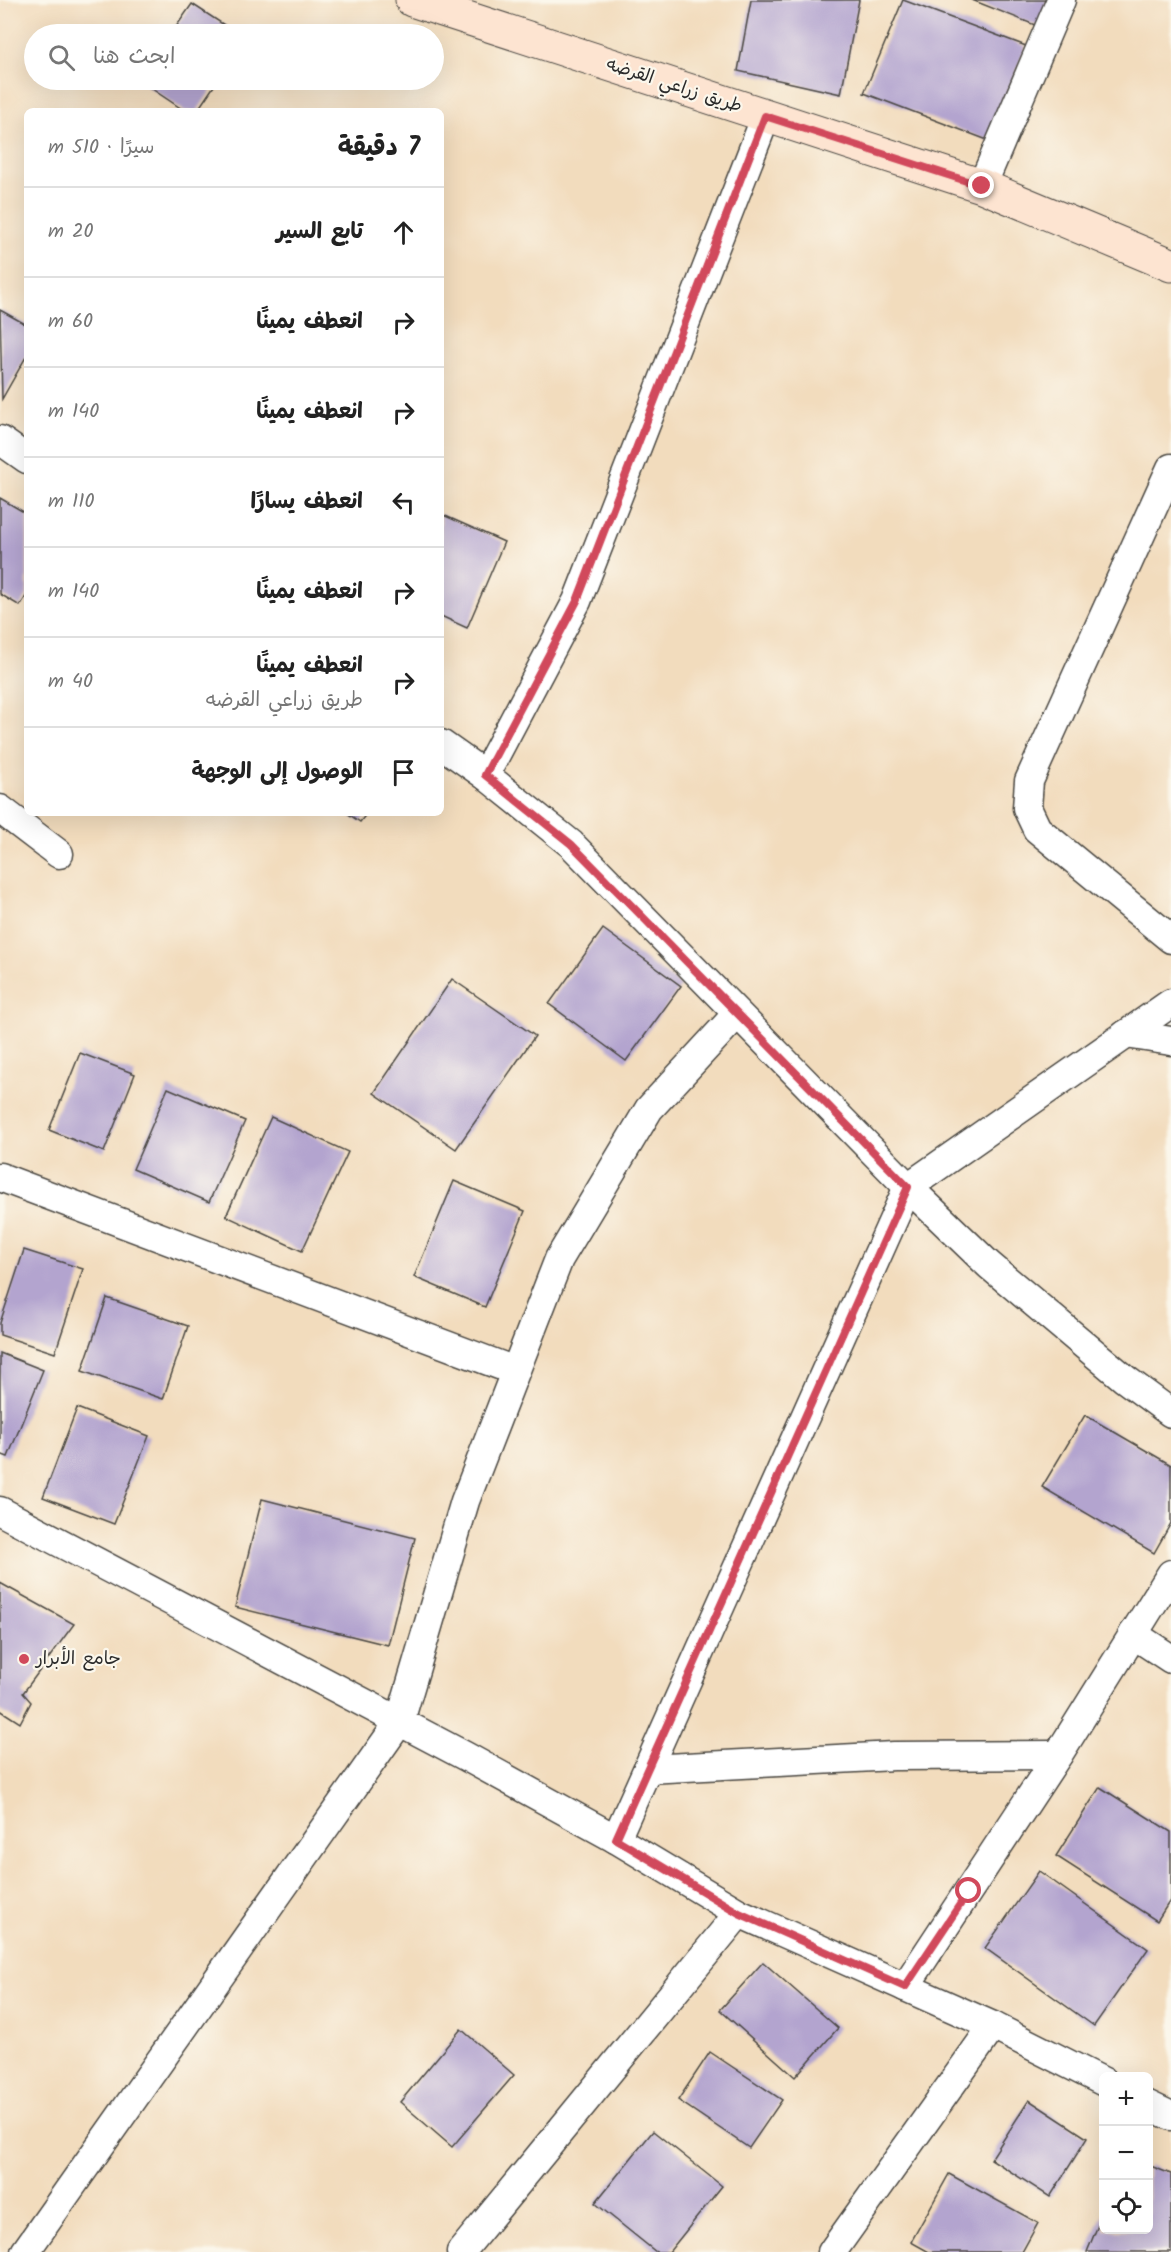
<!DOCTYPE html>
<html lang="ar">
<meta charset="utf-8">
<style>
:root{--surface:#fff;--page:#f2f2f2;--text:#222;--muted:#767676;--line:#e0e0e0}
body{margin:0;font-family:Kalam,"Playpen Sans Arabic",sans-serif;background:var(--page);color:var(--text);direction:rtl}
.controls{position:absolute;right:18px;bottom:18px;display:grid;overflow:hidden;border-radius:9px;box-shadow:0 6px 24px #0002}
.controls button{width:54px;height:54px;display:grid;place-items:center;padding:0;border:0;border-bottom:2px solid var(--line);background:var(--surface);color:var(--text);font:30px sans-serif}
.stop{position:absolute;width:18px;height:18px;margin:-14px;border:4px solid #d1495b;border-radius:50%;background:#fff}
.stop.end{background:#d1495b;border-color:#fff;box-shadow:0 2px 6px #0008}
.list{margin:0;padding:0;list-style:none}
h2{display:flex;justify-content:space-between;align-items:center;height:78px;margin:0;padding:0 24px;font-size:26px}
h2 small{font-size:20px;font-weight:400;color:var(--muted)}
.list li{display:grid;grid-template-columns:39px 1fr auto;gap:18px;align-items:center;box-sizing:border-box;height:90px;padding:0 24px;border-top:2px solid var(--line)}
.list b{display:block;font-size:22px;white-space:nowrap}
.list p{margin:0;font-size:20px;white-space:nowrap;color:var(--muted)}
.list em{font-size:20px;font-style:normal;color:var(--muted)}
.icon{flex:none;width:33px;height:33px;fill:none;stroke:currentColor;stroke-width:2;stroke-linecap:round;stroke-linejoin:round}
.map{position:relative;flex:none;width:1171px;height:2252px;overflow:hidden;direction:ltr}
.search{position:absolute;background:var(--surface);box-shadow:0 6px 24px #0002;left:24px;top:24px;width:420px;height:66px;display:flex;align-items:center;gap:15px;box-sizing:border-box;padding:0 21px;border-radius:33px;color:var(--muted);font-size:22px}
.panel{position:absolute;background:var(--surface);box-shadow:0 6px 24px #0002;left:24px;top:108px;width:420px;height:708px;border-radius:9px;direction:rtl}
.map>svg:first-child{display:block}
.building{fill:#b3a4cf}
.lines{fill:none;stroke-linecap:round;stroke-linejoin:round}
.minor-casing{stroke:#494641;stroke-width:31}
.secondary-casing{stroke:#494641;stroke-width:35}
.minor{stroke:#fff;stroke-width:28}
.secondary{stroke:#fde4d1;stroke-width:33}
.route{stroke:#d1495b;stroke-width:8}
.poi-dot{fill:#d1495b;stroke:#fbf7ec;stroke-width:2}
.labels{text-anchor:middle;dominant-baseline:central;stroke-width:4.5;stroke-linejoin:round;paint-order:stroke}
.street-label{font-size:18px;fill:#2b2b2b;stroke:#fbf7ec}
.poi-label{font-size:18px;fill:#2b2b2b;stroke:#fbf7ec;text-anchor:start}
</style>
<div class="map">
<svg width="1171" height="2252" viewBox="0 0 1171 2252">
<rect width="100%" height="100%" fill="#fbf7ec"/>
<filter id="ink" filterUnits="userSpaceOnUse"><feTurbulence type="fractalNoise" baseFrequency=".0167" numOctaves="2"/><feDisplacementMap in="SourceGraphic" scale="12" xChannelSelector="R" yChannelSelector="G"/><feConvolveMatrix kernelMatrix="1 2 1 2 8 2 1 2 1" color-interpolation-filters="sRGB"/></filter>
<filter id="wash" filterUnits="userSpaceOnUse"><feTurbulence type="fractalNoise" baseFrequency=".008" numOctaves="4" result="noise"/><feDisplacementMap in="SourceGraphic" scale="24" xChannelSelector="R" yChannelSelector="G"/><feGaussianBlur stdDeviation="1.35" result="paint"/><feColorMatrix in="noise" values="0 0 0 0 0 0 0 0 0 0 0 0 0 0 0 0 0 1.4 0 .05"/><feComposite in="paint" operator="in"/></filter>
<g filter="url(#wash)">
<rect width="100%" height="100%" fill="#f2dcbd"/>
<g id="blocks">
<g class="building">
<polygon points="751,0 859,0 841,94 738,71"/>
<polygon points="903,0 1026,46 990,141 864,93"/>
<polygon points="972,0 1047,0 1040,27"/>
<polygon points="192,4 238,34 171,34"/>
<polygon points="141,80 218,80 197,111 185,111 140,81"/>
<polygon points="0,310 27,325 27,355 2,399"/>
<polygon points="0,498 27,514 27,595 20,606 0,594"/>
<polygon points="441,514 504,542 467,628 441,616"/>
<polygon points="347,813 367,813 360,822"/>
<polygon points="603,929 681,986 626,1061 549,1004"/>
<polygon points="452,979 535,1036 456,1149 374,1093"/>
<polygon points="80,1053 135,1074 104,1152 49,1130"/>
<polygon points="168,1088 245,1121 209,1202 133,1169"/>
<polygon points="271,1117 348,1152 302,1251 226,1216"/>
<polygon points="454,1181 525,1211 485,1307 414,1277"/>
<polygon points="24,1250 83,1269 55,1353 0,1335 0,1323"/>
<polygon points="107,1298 188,1326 163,1399 82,1371"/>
<polygon points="0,1353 43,1370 8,1457 0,1454"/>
<polygon points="77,1408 149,1436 114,1524 43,1497"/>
<polygon points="1085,1415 1171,1465 1171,1523 1154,1553 1042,1487"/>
<polygon points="262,1499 415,1538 388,1645 235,1607"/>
<polygon points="0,1583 74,1624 23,1693 31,1702 20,1723 0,1710"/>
<polygon points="1100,1787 1171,1832 1171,1899 1157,1921 1056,1856"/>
<polygon points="1039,1871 1148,1949 1094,2026 985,1948"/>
<polygon points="763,1962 838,2028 795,2077 720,2010"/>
<polygon points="461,2029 514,2075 452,2147 400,2102"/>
<polygon points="710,2052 782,2100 749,2148 678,2100"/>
<polygon points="1029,2100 1087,2138 1050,2197 991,2159"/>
<polygon points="653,2131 722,2186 669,2252 656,2252 595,2203"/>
<polygon points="1148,2165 1171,2174 1171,2252 1087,2252 1103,2213 1104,2230 1148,2230"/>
<polygon points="949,2174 1038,2223 1022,2252 929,2252 911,2242"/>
</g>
</g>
</g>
<g filter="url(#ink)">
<use href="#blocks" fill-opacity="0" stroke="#494641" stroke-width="1.5"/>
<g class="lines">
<g class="minor-casing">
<g id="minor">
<polyline points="982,186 1061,0"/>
<polyline points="0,440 27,459"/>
<polyline points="1171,468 1029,781 1027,808 1037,829 1171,939"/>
<polyline points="441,744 485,775 571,844 908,1187 989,1265 1125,1379 1171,1413"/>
<polyline points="485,775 577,601 766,116"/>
<polyline points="0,809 59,854"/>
<polyline points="1126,1034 1171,1041"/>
<polyline points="0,1177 515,1371"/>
<polyline points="0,1511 465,1756 616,1839 739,1913 993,2026 1104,2082"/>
<polyline points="1133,1634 1171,1659"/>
<polyline points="648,1769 894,1756 1058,1755"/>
<polyline points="616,1839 908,1187 1171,1003"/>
<polyline points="905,1987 1058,1755 1171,1574"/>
<polyline points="1148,2105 1171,2116"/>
<polyline points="25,2252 400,1721 465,1501 559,1259 649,1109 737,1014"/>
<polyline points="461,2252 739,1913"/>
<polyline points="832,2252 993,2026"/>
</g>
</g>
<g class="secondary-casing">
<polyline id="secondary" points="412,0 982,186 1171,265"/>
</g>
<use href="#minor" class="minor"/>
<use href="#secondary" class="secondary"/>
</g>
</g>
<g class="lines" filter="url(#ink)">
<polyline class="route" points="969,1891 905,1987 739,1913 616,1839 908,1187 571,844 485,775 577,601 765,116 982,186"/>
</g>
<circle class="poi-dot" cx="24" cy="1659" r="6"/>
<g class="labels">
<g class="street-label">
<text transform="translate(674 86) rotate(18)">طريق زراعي القرضه</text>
</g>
<g class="poi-label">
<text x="36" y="1659">جامع الأبرار</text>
</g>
</g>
</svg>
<div class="controls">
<button>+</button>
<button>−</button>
<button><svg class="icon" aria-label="locate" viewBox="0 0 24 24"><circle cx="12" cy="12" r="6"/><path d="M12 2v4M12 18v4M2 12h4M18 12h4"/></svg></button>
</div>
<div class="stop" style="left:969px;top:1891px"></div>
<div class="stop end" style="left:982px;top:186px"></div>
<div class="search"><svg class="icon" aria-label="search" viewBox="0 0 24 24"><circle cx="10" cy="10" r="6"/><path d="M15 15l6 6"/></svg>ابحث هنا</div>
<section class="panel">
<h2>7 دقيقة<small>سيرًا · 510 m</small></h2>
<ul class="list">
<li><svg class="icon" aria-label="ahead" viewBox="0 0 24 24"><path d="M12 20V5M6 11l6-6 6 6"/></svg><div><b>تابع السير</b></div><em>20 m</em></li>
<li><svg class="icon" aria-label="right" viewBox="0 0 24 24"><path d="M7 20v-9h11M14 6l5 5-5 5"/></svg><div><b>انعطف يمينًا</b></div><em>60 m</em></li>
<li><svg class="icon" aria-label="right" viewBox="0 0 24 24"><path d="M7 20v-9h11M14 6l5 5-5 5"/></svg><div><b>انعطف يمينًا</b></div><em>140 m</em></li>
<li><svg class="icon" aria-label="left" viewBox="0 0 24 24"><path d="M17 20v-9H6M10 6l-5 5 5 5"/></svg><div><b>انعطف يسارًا</b></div><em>110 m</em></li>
<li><svg class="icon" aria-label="right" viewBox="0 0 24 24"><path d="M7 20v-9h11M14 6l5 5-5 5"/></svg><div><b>انعطف يمينًا</b></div><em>140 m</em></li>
<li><svg class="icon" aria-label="right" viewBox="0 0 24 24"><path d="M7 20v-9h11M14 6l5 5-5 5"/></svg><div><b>انعطف يمينًا</b><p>طريق زراعي القرضه</p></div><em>40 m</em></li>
<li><svg class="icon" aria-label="arrive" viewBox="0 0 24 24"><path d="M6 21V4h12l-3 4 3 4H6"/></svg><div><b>الوصول إلى الوجهة</b></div></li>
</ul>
</section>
</div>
